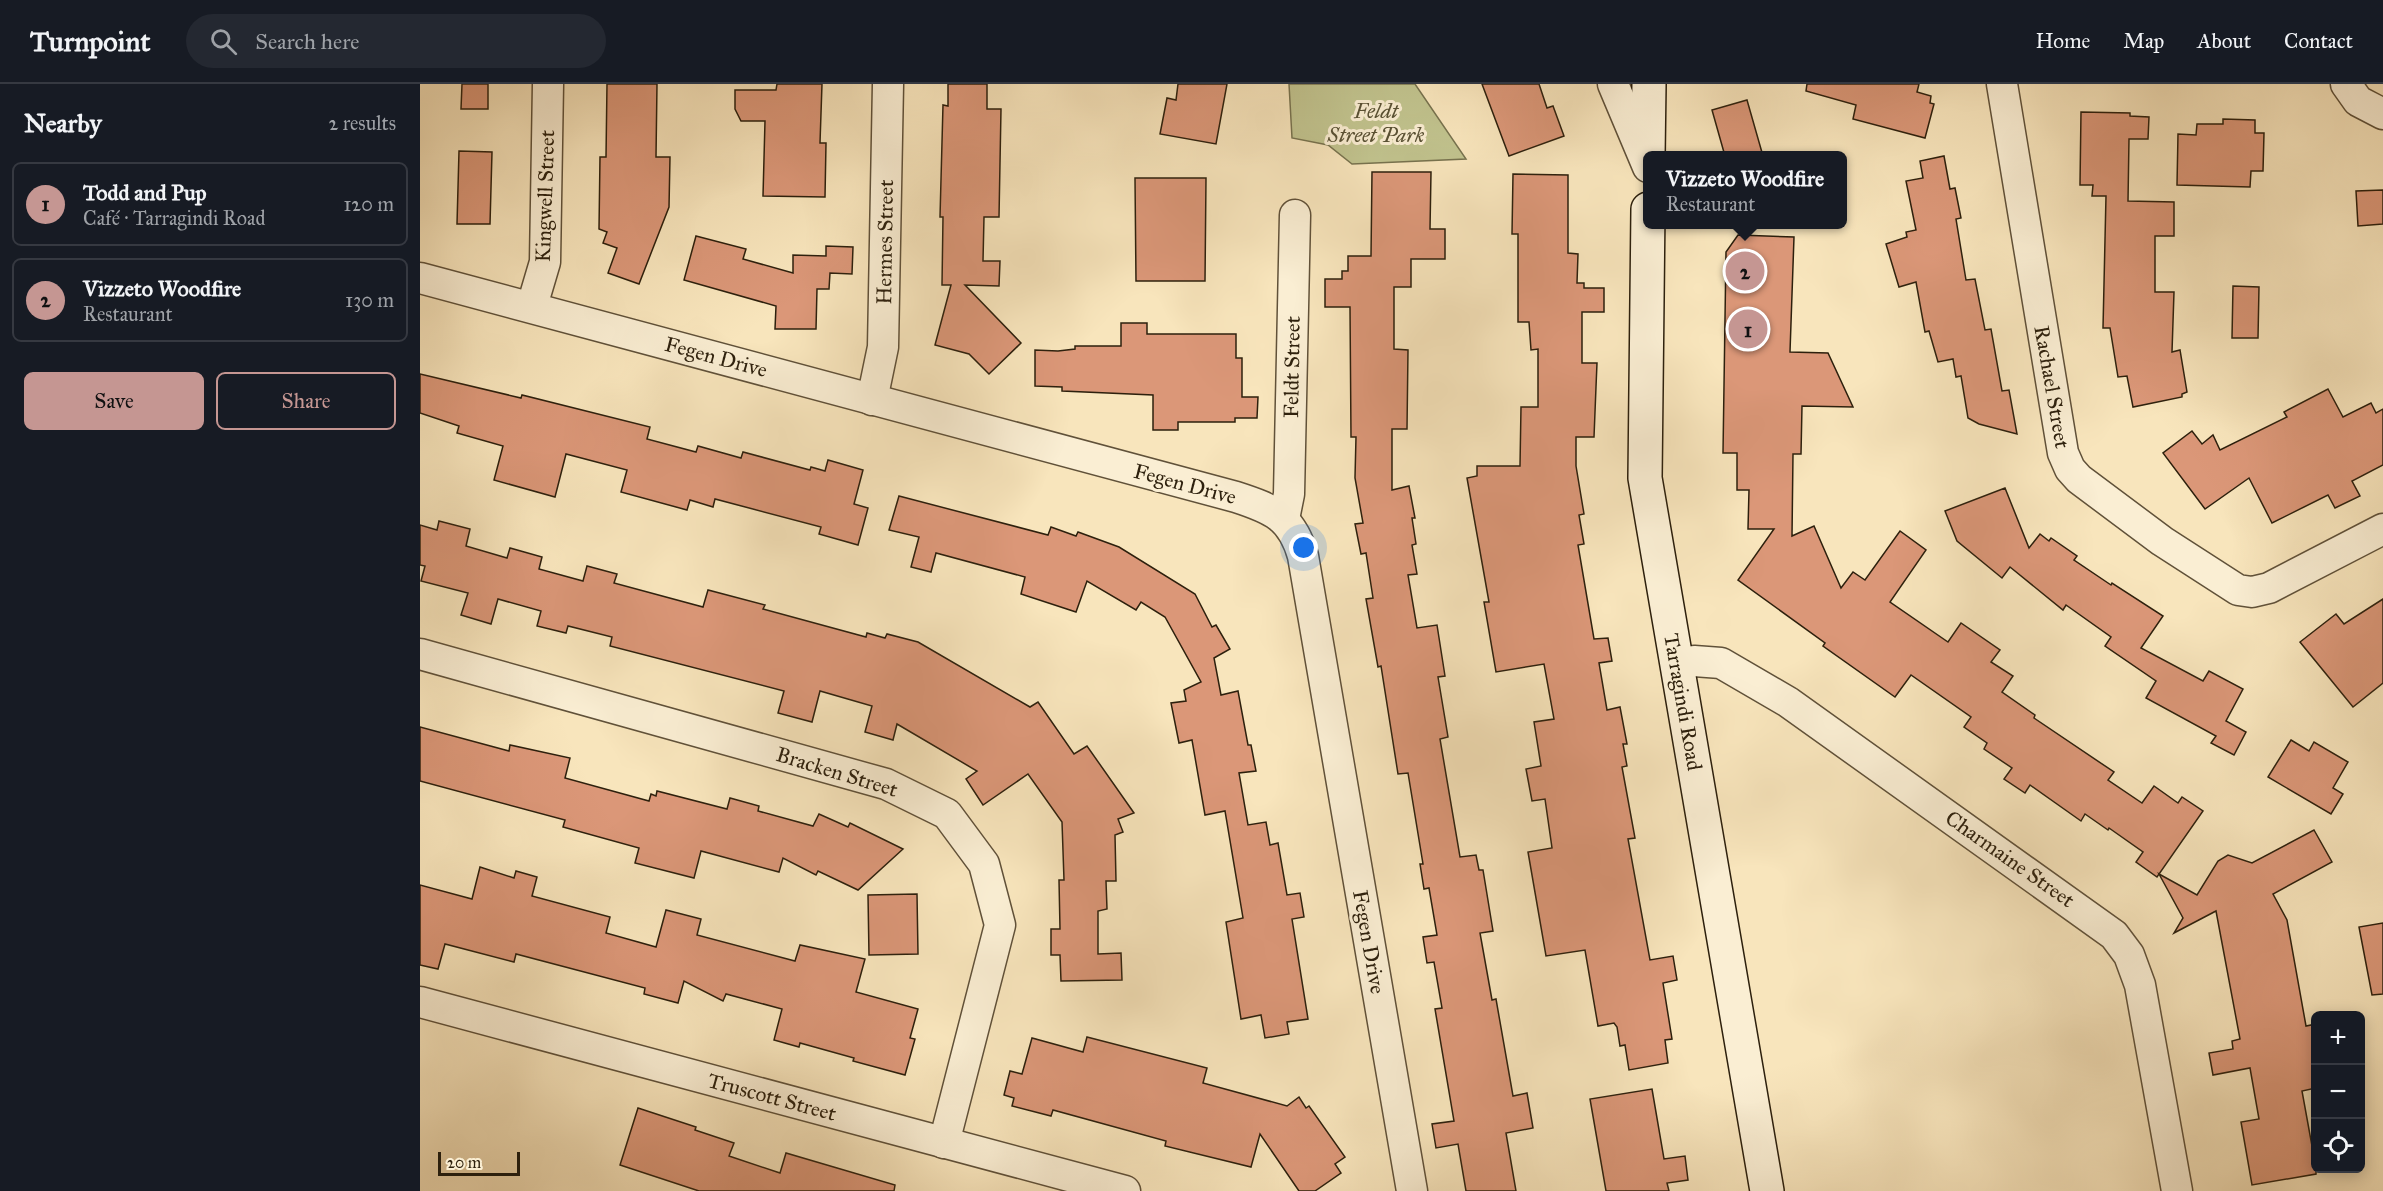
<!DOCTYPE html>
<meta charset="utf-8">
<style>
:root{--surface:#171b24;--page:#242831;--text:#f1f3f6;--muted:#9ea1a6;--line:#363941;--accent:#c59692}
body{margin:0;font-family:"IM FELL Great Primer",serif;background:var(--page);color:var(--text)}
.controls{position:absolute;right:18px;bottom:18px;display:grid;overflow:hidden;border-radius:9px;box-shadow:0 3px 15px #0003}
.controls button{width:54px;height:54px;display:grid;place-items:center;padding:0;border:0;border-bottom:2px solid var(--line);background:var(--surface);color:var(--text);font:30px sans-serif}
.scale{position:absolute;left:18px;bottom:15px;width:82px;box-sizing:border-box;padding-left:6px;border:3px solid #2d200d;border-top:0;font-size:16px;line-height:21px;white-space:nowrap;color:#2d200d;-webkit-text-stroke:4px #faeed3;paint-order:stroke}
.you{position:absolute;left:884px;top:464px;width:21px;height:21px;margin:-15px;border:4px solid #fff;border-radius:50%;background:#1a73e8;box-shadow:0 0 0 9px #1a73e833}
.badge{display:grid;place-items:center;width:39px;height:39px;border-radius:50%;background:var(--accent);color:#111;font-size:20px;font-weight:700}
.pin{position:absolute;translate:-50% -50%;border:3px solid #fff;box-shadow:0 2px 6px #0006}
.popup{position:absolute;left:1223px;top:67px;width:204px;height:78px;box-sizing:border-box;display:grid;place-content:center;border-radius:9px;background:var(--surface);filter:drop-shadow(0 2px 4px #0005);font-size:20px;white-space:nowrap;color:var(--muted)}
.popup b{font-size:22px;color:var(--text)}
.popup::after{content:'';position:absolute;left:50%;top:100%;margin-left:-12px;border:12px solid transparent;border-top-color:var(--surface)}
.list{margin:0;padding:0;list-style:none}
h2{display:flex;justify-content:space-between;align-items:center;height:78px;margin:0;padding:0 24px;font-size:26px}
h2 small{font-size:20px;font-weight:400;color:var(--muted)}
.list li{display:grid;grid-template-columns:39px 1fr auto;gap:18px;align-items:center;box-sizing:border-box;height:84px;margin:0 12px 12px;padding:0 12px;border:2px solid var(--line);border-radius:9px}
.list b{display:block;font-size:22px;white-space:nowrap}
.list p{margin:0;font-size:20px;white-space:nowrap;color:var(--muted)}
.list em{font-size:20px;font-style:normal;color:var(--muted)}
.actions{display:flex;gap:12px;padding:18px 24px}
.actions a{flex:1;padding:14px 0;border:2px solid var(--accent);border-radius:9px;text-align:center;font-size:21px;color:var(--accent)}
.actions .main{background:var(--accent);color:#111}
.icon{flex:none;width:33px;height:33px;fill:none;stroke:currentColor;stroke-width:2;stroke-linecap:round;stroke-linejoin:round}
.map{position:relative;flex:none;width:1963px;height:1107px;overflow:hidden}
header{display:flex;align-items:center;gap:36px;box-sizing:border-box;height:84px;padding:0 30px;background:var(--surface);border-bottom:2px solid var(--line)}
header strong{font-size:28px}
nav{display:flex;gap:33px;margin-inline-start:auto;font-size:21px}
.search{width:420px;height:54px;background:var(--page);display:flex;align-items:center;gap:15px;box-sizing:border-box;padding:0 21px;border-radius:33px;color:var(--muted);font-size:22px}
main{display:flex}
aside{flex:1;background:var(--surface)}
.map>svg:first-child{display:block}
.green{fill:#c1c38e;stroke:#77724e;stroke-width:1.5}
.building{fill:#db9778;stroke:#2d200d;stroke-width:1.5}
.lines{fill:none;stroke-linecap:round;stroke-linejoin:round}
.street-casing{stroke:#605139;stroke-width:33}
.secondary-casing{stroke:#2d200d;stroke-width:36}
.street{stroke:#faeed3;stroke-width:30}
.secondary{stroke:#faeed3;stroke-width:33}
.labels{text-anchor:middle;dominant-baseline:central;stroke-width:6;stroke-linejoin:round;paint-order:stroke}
.park-label{font-size:21px;font-style:italic;fill:#595134;stroke:#faeed3}
.street-label{font-size:21px;fill:#2d200d;stroke:#faeed3}
</style>
<header>
<strong>Turnpoint</strong>
<div class="search"><svg class="icon" aria-label="search" viewBox="0 0 24 24"><circle cx="10" cy="10" r="6"/><path d="M15 15l6 6"/></svg>Search here</div>
<nav><a>Home</a><a>Map</a><a>About</a><a>Contact</a></nav>
</header>
<main>
<aside>
<h2>Nearby<small>2 results</small></h2>
<ul class="list">
<li><span class="badge">1</span><div><b>Todd and Pup</b><p>Café · Tarragindi Road</p></div><em>120 m</em></li>
<li><span class="badge">2</span><div><b>Vizzeto Woodfire</b><p>Restaurant</p></div><em>130 m</em></li>
</ul>
<div class="actions"><a class="main">Save</a><a>Share</a></div>
</aside>
<div class="map">
<svg width="1963" height="1107" viewBox="0 0 1963 1107">
<rect width="100%" height="100%" fill="#f8e5bc"/>
<filter id="stains"><feTurbulence type="fractalNoise" baseFrequency=".00333" numOctaves="4"/><feColorMatrix values="0 0 0 0 .2 0 0 0 0 .09 0 0 0 0 .02 0 0 0 .5 -.17"/></filter>
<radialGradient id="worn" r=".72"><stop offset=".6" stop-color="#630" stop-opacity="0"/><stop offset="1" stop-color="#630" stop-opacity=".3"/></radialGradient>
<polygon class="green" points="869,0 995,0 1046,75 932,80 908,61 872,54"/>
<g class="building">
<polygon points="42,0 68,0 68,25 41,25"/>
<polygon points="187,0 237,0 236,73 250,73 249,123 219,200 188,189 197,164 183,159 187,148 179,145 180,73 186,73"/>
<polygon points="357,0 402,0 400,59 406,59 405,113 343,112 345,37 321,37 315,25 315,6 356,6"/>
<polygon points="528,0 567,0 567,25 581,25 579,133 564,133 563,177 580,177 579,202 545,201 601,259 569,290 549,270 515,261 531,201 522,201 523,133 520,133 523,21 528,22"/>
<polygon points="758,0 807,0 796,60 740,50 747,14 756,16"/>
<polygon points="1062,0 1119,0 1127,24 1133,22 1144,52 1089,72"/>
<polygon points="1387,0 1499,0 1497,8 1511,12 1510,19 1514,20 1505,54 1433,35 1436,21 1386,7"/>
<polygon points="1327,16 1343,72 1305,72 1292,26"/>
<polygon points="1661,28 1710,29 1710,32 1729,33 1728,55 1709,55 1708,117 1754,118 1754,152 1735,152 1735,208 1754,208 1752,268 1760,266 1767,308 1762,310 1762,313 1713,323 1707,292 1698,293 1690,244 1683,244 1686,112 1672,112 1673,101 1660,101"/>
<polygon points="1803,35 1835,36 1835,49 1844,49 1843,87 1831,87 1830,103 1757,101 1758,50 1776,51 1777,40 1803,40"/>
<polygon points="39,67 72,68 70,140 37,140"/>
<polygon points="1524,72 1530,105 1535,104 1541,134 1536,135 1546,196 1555,195 1565,246 1571,245 1582,307 1589,306 1597,350 1559,340 1548,334 1541,292 1536,293 1533,275 1518,278 1509,247 1505,248 1496,198 1479,203 1466,160 1487,153 1486,148 1496,146 1486,97 1503,94 1500,77"/>
<polygon points="952,88 1011,88 1010,145 1025,145 1025,175 991,175 991,203 974,203 974,265 988,266 987,345 972,345 972,406 989,402 995,434 992,434 996,460 992,461 997,490 988,491 997,544 1017,541 1025,592 1018,593 1028,653 1020,655 1040,773 1056,771 1059,786 1063,786 1073,847 1060,849 1072,916 1076,915 1093,1012 1107,1009 1113,1044 1086,1049 1096,1107 1046,1107 1038,1060 1016,1064 1012,1040 1034,1037 1015,925 1022,924 1014,878 1007,879 1003,853 1017,851 1009,804 1004,805 1000,780 1003,780 988,689 978,690 961,582 958,583 946,515 953,514 946,469 941,470 935,440 943,439 935,394 936,353 931,353 930,223 905,223 905,195 922,195 922,187 928,187 928,172 951,172"/>
<polygon points="1093,90 1148,91 1148,169 1158,170 1157,199 1164,199 1164,204 1184,204 1184,228 1162,228 1162,279 1177,279 1176,303 1174,353 1156,353 1156,382 1164,430 1159,431 1164,460 1158,461 1174,555 1188,554 1192,577 1179,579 1187,626 1200,623 1207,660 1203,660 1207,682 1202,683 1215,754 1208,755 1230,876 1253,872 1257,896 1243,899 1252,955 1245,956 1248,979 1209,986 1205,961 1200,962 1197,943 1194,939 1178,942 1165,866 1126,872 1108,768 1132,764 1125,715 1112,717 1106,685 1121,682 1114,638 1134,635 1124,580 1076,588 1064,518 1069,518 1047,394 1057,392 1057,382 1100,382 1101,323 1118,323 1118,265 1111,266 1109,238 1098,238 1098,150 1092,150"/>
<polygon points="715,94 786,94 785,197 716,197"/>
<polygon points="1963,106 1963,140 1938,142 1936,107"/>
<polygon points="1318,151 1374,153 1370,268 1408,269 1433,323 1382,322 1381,370 1373,370 1372,452 1394,442 1421,504 1433,488 1445,496 1480,447 1506,466 1470,518 1528,558 1541,539 1580,566 1571,578 1593,592 1582,608 1615,631 1614,634 1694,688 1688,696 1722,719 1734,702 1758,719 1762,713 1783,727 1737,793 1716,778 1723,768 1689,744 1688,746 1665,730 1661,737 1610,701 1605,709 1584,695 1592,684 1564,665 1567,659 1544,643 1551,633 1491,591 1475,613 1403,562 1405,559 1318,496 1354,445 1328,445 1329,406 1317,406 1317,369 1303,369 1306,168"/>
<polygon points="276,152 326,165 323,175 373,189 373,171 406,172 406,162 433,163 432,190 410,189 409,205 397,205 396,245 355,245 356,222 264,196"/>
<polygon points="1813,202 1839,203 1838,254 1812,254"/>
<polygon points="701,239 727,239 727,250 816,250 816,274 822,274 822,313 838,313 837,334 815,334 815,338 758,338 758,346 733,346 733,311 642,307 642,303 615,302 615,266 638,267 655,265 655,262 701,262"/>
<polygon points="0,290 101,314 102,311 230,343 227,355 276,368 278,362 321,374 323,368 390,386 391,383 405,387 408,376 443,386 434,420 448,424 438,461 399,450 401,443 295,415 293,423 270,416 267,426 201,408 207,386 146,370 135,413 74,396 83,362 37,349 39,342 0,329"/>
<polygon points="1908,305 1923,333 1951,319 1956,329 1963,325 1963,381 1932,397 1940,412 1915,424 1908,411 1852,439 1829,394 1785,425 1743,369 1772,347 1782,360 1793,351 1800,366 1867,333 1864,328"/>
<polygon points="1585,404 1609,464 1620,450 1629,457 1631,454 1657,472 1654,476 1691,501 1692,499 1743,532 1721,564 1783,597 1789,587 1823,605 1806,637 1826,648 1814,671 1791,659 1796,652 1726,614 1736,597 1685,562 1691,553 1646,521 1643,526 1590,483 1582,494 1537,457 1525,427"/>
<polygon points="479,412 628,451 631,443 656,452 658,448 699,463 775,510 792,543 796,541 810,565 794,574 801,611 818,607 828,661 831,661 836,687 819,689 828,741 846,738 850,761 858,759 867,811 880,809 884,833 872,835 888,935 867,938 869,950 845,954 841,931 821,935 806,838 823,834 805,727 785,731 772,656 759,659 751,619 766,617 764,606 781,598 745,533 721,518 716,526 667,497 656,528 601,510 605,493 516,469 511,488 491,483 499,453 469,446"/>
<polygon points="19,437 50,445 46,462 87,474 90,464 122,473 119,485 163,497 167,482 197,490 194,499 283,523 288,506 345,521 343,525 446,553 447,549 465,554 467,550 498,558 610,623 618,618 654,670 667,662 714,729 698,735 703,748 695,751 696,797 686,797 687,825 678,827 678,870 701,869 702,896 641,897 640,871 631,871 631,845 640,845 639,796 644,796 642,738 608,690 563,721 546,695 557,687 477,640 473,656 445,648 452,622 400,607 392,638 358,629 364,607 190,562 192,553 148,542 146,549 117,542 121,527 78,515 71,540 41,531 48,509 1,497 5,482 0,481 0,441 17,446"/>
<polygon points="1963,515 1963,599 1933,623 1880,558 1916,530 1924,540"/>
<polygon points="0,643 89,667 90,661 150,674 145,694 229,717 231,710 236,712 237,707 307,725 310,714 339,722 338,727 393,742 399,730 428,743 430,739 483,765 438,806 398,787 396,791 363,774 359,788 281,767 274,794 215,779 219,764 143,743 145,736 0,697"/>
<polygon points="1871,656 1889,667 1894,658 1928,678 1913,704 1923,710 1911,730 1848,693"/>
<polygon points="1894,746 1912,778 1853,810 1867,836 1886,942 1896,940 1896,1004 1882,1007 1892,1062 1896,1062 1896,1090 1832,1101 1821,1038 1839,1035 1830,984 1793,991 1789,969 1813,965 1812,957 1820,955 1796,827 1754,849 1763,834 1739,790 1777,811 1798,777 1808,771 1832,779"/>
<polygon points="60,783 94,794 96,787 117,793 112,812 190,833 186,849 236,863 246,826 281,835 277,851 375,877 380,861 445,875 436,908 498,925 490,954 495,955 485,991 433,977 434,974 380,959 379,963 354,956 362,925 306,910 303,917 264,897 258,919 224,910 225,904 96,870 94,878 25,860 18,885 0,881 0,801 52,815"/>
<polygon points="497,810 498,870 449,871 448,811"/>
<polygon points="1963,839 1963,910 1952,911 1939,843"/>
<polygon points="667,953 787,984 783,999 867,1022 879,1013 886,1024 889,1022 925,1073 915,1080 921,1089 895,1107 879,1107 840,1050 831,1083 745,1062 746,1057 633,1026 631,1032 592,1022 594,1014 584,1011 590,987 602,990 612,954 663,968"/>
<polygon points="1232,1005 1244,1075 1265,1072 1268,1096 1247,1099 1249,1107 1186,1107 1170,1015"/>
<polygon points="218,1024 276,1043 275,1046 314,1059 309,1072 360,1089 366,1069 475,1101 474,1107 279,1107 200,1081"/>
</g>
<g class="lines">
<g class="street-casing">
<g id="street">
<polyline points="1193,0 1228,83"/>
<polyline points="1582,0 1643,369 1650,385 1659,395 1742,457 1818,506 1832,508 1849,504 1963,445"/>
<polyline points="1926,0 1938,17 1963,30"/>
<path d="M0 194 816 413C853 425 872 433 883 472L992 1107"/>
<polyline points="112,222 125,178 128,0"/>
<polyline points="452,316 463,263 468,0"/>
<polyline points="864,435 869,410 875,131"/>
<polyline points="0,570 466,700 527,730 564,780 580,841 524,1059"/>
<polyline points="1257,580 1274,577 1301,579 1368,618 1694,851 1709,871 1720,901 1757,1107"/>
<polyline points="0,918 705,1107"/>
</g>
</g>
<g class="secondary-casing">
<g id="secondary">
<polyline points="1228,72 1229,0"/>
<polyline points="1228,125 1225,394 1347,1107"/>
</g>
</g>
<use href="#street" class="street"/>
<use href="#secondary" class="secondary"/>
</g>
<g class="labels">
<g class="park-label">
<text x="956" y="27">Feldt<tspan x="956" dy="24">Street Park</tspan></text>
</g>
<g class="street-label">
<text transform="translate(125 112) rotate(-88)">Kingwell Street</text>
<text transform="translate(465 158) rotate(-89)">Hermes Street</text>
<text transform="translate(296 273) rotate(15)">Fegen Drive</text>
<text transform="translate(872 283) rotate(-89)">Feldt Street</text>
<text transform="translate(1632 303) rotate(80)">Rachael Street</text>
<text transform="translate(765 400) rotate(15)">Fegen Drive</text>
<text transform="translate(1263 618) rotate(80)">Tarragindi Road</text>
<text transform="translate(417 688) rotate(17)">Bracken Street</text>
<text transform="translate(1590 775) rotate(35)">Charmaine Street</text>
<text transform="translate(949 858) rotate(80)">Fegen Drive</text>
<text transform="translate(352 1013) rotate(15)">Truscott Street</text>
</g>
</g>
<rect width="100%" height="100%" filter="url(#stains)"/>
<rect width="100%" height="100%" fill="url(#worn)"/>
</svg>
<div class="controls">
<button>+</button>
<button>−</button>
<button><svg class="icon" aria-label="locate" viewBox="0 0 24 24"><circle cx="12" cy="12" r="6"/><path d="M12 2v4M12 18v4M2 12h4M18 12h4"/></svg></button>
</div>
<div class="scale">20 m</div>
<div class="you"></div>
<div class="pin badge" style="left:1328px;top:245px">1</div>
<div class="pin badge" style="left:1325px;top:187px">2</div>
<div class="popup"><b>Vizzeto Woodfire</b>Restaurant</div>
</div>
</main>
